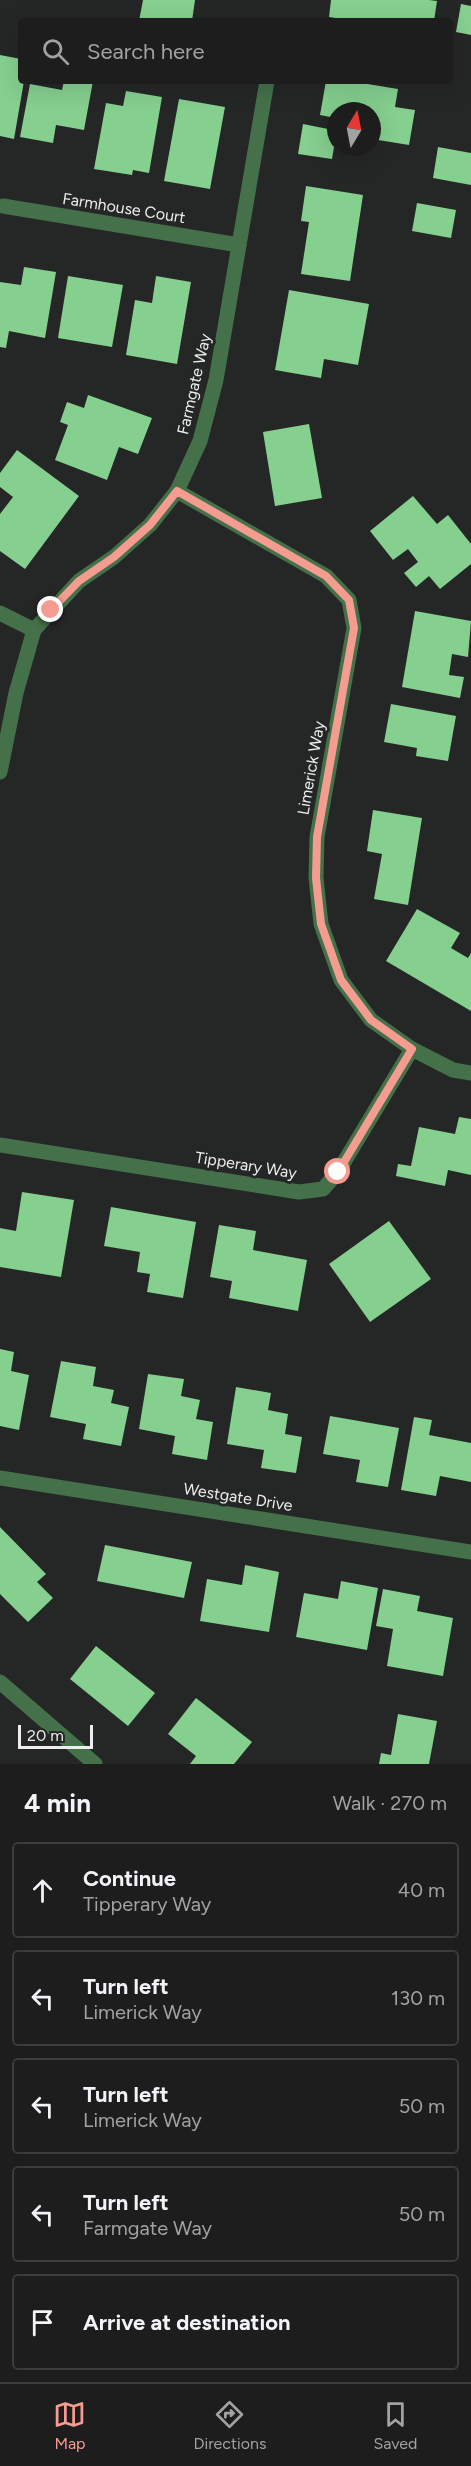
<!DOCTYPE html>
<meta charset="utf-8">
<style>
:root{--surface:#1c1d1c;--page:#292a29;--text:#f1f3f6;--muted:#a0a2a3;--line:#3a3b3b;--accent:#f59c91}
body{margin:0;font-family:Figtree,sans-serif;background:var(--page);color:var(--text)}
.compass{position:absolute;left:327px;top:102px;width:54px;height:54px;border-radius:50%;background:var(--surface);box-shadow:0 6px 24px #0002;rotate:10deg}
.scale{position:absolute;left:18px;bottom:15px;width:75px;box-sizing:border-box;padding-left:6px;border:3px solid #ecedec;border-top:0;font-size:16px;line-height:21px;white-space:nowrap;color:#ecedec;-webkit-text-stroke:4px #252726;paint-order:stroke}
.stop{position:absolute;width:18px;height:18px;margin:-14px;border:4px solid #f59c91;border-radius:50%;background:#fff}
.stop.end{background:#f59c91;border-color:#fff;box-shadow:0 2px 6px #0008}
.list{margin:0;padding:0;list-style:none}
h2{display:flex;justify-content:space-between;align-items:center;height:78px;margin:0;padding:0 24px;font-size:26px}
h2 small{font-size:20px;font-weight:400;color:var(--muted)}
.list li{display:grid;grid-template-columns:39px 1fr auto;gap:18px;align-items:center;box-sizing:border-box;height:96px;margin:0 12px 12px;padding:0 12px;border:2px solid var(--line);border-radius:6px}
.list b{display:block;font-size:22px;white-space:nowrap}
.list p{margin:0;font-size:20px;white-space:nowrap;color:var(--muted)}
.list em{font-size:20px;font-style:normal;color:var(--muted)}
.icon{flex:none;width:33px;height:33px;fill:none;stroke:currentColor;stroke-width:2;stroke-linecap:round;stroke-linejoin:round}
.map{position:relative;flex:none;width:471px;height:1764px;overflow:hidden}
.search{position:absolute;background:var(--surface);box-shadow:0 6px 24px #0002;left:18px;right:18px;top:18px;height:66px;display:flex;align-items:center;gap:15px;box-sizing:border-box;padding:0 21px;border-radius:6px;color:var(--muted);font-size:22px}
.sheet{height:618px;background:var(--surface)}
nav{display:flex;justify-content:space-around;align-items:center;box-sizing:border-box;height:84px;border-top:2px solid var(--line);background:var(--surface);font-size:16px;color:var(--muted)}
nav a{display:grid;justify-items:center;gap:3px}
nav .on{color:var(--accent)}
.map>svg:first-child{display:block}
.building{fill:#85cf8f}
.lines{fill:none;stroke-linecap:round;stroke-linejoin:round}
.minor{stroke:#44714a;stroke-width:15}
.route{stroke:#f59c91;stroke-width:8}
.labels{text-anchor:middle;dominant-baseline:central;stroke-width:6;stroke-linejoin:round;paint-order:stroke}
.street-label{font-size:16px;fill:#ecedec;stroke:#252726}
</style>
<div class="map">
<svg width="471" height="1764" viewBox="0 0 471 1764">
<rect width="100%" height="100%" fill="#252726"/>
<g class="building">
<polygon points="143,0 195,0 192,21 139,21"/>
<polygon points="331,0 429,0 437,1 434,21 356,21 329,17"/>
<polygon points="461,4 471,6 471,35 456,32"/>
<polygon points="0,55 21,59 21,81 24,81 14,139 0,136"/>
<polygon points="64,81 93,81 84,130 56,125 53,143 20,137 30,84 62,90"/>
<polygon points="326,81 349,81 398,89 395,107 415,110 409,145 372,139 372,111 336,111 336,118 320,115"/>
<polygon points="126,91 162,97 149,173 133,170 132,175 94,169 106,103 123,106"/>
<polygon points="179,99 225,107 210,189 164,181"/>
<polygon points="335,121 336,135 332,159 298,154 303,124 333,130"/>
<polygon points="438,147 471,153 471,185 433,178"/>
<polygon points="306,186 363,195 350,281 301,274 309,222 301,221"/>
<polygon points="417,203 456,210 451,238 412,231"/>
<polygon points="24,267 56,272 45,338 9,331 6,348 0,347 0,282 21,285"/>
<polygon points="68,276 123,285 112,347 58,338"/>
<polygon points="156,276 191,282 177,364 126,355 135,300 152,303"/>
<polygon points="289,290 369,304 358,365 324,359 321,378 275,370"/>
<polygon points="88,395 152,418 138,454 119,447 107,480 55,460 68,425 60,422 67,402 84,408"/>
<polygon points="309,424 322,498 275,506 263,432"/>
<polygon points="17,450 79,496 25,569 0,551 0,514 13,497 0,487 0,473"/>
<polygon points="413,496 437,524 448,515 471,544 471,564 440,589 429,576 416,587 404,573 418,562 408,549 393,560 370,531"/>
<polygon points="415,611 471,621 468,657 452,654 449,675 464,677 460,698 402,687"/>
<polygon points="391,704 456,716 448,761 416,756 417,748 384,742"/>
<polygon points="373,810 422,818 408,905 374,899 382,854 367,851"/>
<polygon points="417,909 460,933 451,948 468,958 471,953 471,1011 386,961"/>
<polygon points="459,1117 471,1119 471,1175 448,1170 445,1186 396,1176 398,1164 411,1166 419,1127 455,1134"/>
<polygon points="22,1192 74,1200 61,1277 0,1267 0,1228 16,1231"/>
<polygon points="111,1207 196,1222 183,1298 147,1292 150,1274 137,1272 140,1252 104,1246"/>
<polygon points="389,1221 431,1279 370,1322 329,1264"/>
<polygon points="219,1225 256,1231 253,1250 307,1260 298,1311 229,1298 232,1281 210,1277"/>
<polygon points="0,1349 14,1352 11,1371 29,1375 19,1430 0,1426"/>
<polygon points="61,1361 96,1367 93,1386 114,1390 111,1403 129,1407 121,1446 83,1439 86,1424 50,1417"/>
<polygon points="148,1374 184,1379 181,1396 200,1400 196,1419 213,1422 207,1460 172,1454 175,1436 139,1429"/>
<polygon points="236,1387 271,1393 268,1410 288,1414 285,1434 302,1437 296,1473 261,1468 264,1450 227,1444"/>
<polygon points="330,1416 399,1428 388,1487 356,1482 360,1460 323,1454"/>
<polygon points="414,1417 432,1420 429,1435 471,1443 471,1482 440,1476 436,1496 401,1490"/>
<polygon points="0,1527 46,1574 37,1582 53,1598 28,1622 0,1594"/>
<polygon points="105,1545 192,1562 184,1598 97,1581"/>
<polygon points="245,1565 279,1572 269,1632 200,1621 207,1579 242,1585"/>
<polygon points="341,1581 378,1588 367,1650 296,1637 304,1593 338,1599"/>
<polygon points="383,1589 420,1596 417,1611 453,1618 443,1676 387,1666 393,1629 376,1626"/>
<polygon points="96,1646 155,1693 128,1726 70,1679"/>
<polygon points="196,1698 252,1742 234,1764 190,1764 196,1756 168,1734"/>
<polygon points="398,1714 437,1721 429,1764 379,1764 381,1753 391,1755"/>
</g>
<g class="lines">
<g class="minor">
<polyline points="3,206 239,245"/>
<polyline points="177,491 326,576 349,600 354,628 317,837 316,878 321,924 341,980 371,1020 412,1049 453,1070 471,1073"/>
<polyline points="0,613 34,630"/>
<polyline points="0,772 16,693 34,630 79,581 114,557 150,525 177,491 200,441 216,380 267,81"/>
<polyline points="0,1145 299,1192 323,1189 338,1172 412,1049"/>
<polyline points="0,1478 471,1552"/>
<polyline points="0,1682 95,1764"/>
</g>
</g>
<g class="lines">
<polyline class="route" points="51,610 79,581 114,557 150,525 177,491 326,576 349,600 354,628 317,837 316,878 321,924 341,980 371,1020 412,1049 338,1172"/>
</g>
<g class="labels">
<g class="street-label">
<text transform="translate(124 208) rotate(9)">Farmhouse Court</text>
<text transform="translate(194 384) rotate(-77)">Farmgate Way</text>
<text transform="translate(311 768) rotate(-80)">Limerick Way</text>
<text transform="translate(246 1165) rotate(9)">Tipperary Way</text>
<text transform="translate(238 1497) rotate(9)">Westgate Drive</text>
</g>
</g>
</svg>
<svg class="compass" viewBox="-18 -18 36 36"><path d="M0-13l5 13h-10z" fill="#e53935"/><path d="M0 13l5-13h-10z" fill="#a0a2a3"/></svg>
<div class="scale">20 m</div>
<div class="stop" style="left:338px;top:1172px"></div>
<div class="stop end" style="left:51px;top:610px"></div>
<div class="search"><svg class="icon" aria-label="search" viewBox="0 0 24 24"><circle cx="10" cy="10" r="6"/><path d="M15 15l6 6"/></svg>Search here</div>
</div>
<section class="sheet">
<h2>4 min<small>Walk · 270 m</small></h2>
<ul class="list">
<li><svg class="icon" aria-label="ahead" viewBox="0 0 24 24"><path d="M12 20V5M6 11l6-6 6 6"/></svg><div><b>Continue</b><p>Tipperary Way</p></div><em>40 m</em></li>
<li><svg class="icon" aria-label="left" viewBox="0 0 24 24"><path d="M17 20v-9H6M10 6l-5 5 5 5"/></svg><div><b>Turn left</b><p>Limerick Way</p></div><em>130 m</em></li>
<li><svg class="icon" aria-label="left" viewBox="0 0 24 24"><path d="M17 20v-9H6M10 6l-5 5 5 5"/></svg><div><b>Turn left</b><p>Limerick Way</p></div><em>50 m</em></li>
<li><svg class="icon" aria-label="left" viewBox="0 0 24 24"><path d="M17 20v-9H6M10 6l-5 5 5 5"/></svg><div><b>Turn left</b><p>Farmgate Way</p></div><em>50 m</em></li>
<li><svg class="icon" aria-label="arrive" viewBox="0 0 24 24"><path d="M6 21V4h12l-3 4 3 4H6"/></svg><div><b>Arrive at destination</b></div></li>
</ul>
</section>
<nav>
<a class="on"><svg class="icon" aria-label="map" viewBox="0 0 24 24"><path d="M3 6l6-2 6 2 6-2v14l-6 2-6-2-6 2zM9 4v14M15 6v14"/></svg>Map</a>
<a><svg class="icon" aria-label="directions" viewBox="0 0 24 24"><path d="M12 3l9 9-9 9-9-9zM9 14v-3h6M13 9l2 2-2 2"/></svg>Directions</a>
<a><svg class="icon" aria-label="saved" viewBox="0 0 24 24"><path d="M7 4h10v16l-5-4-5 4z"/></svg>Saved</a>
</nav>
